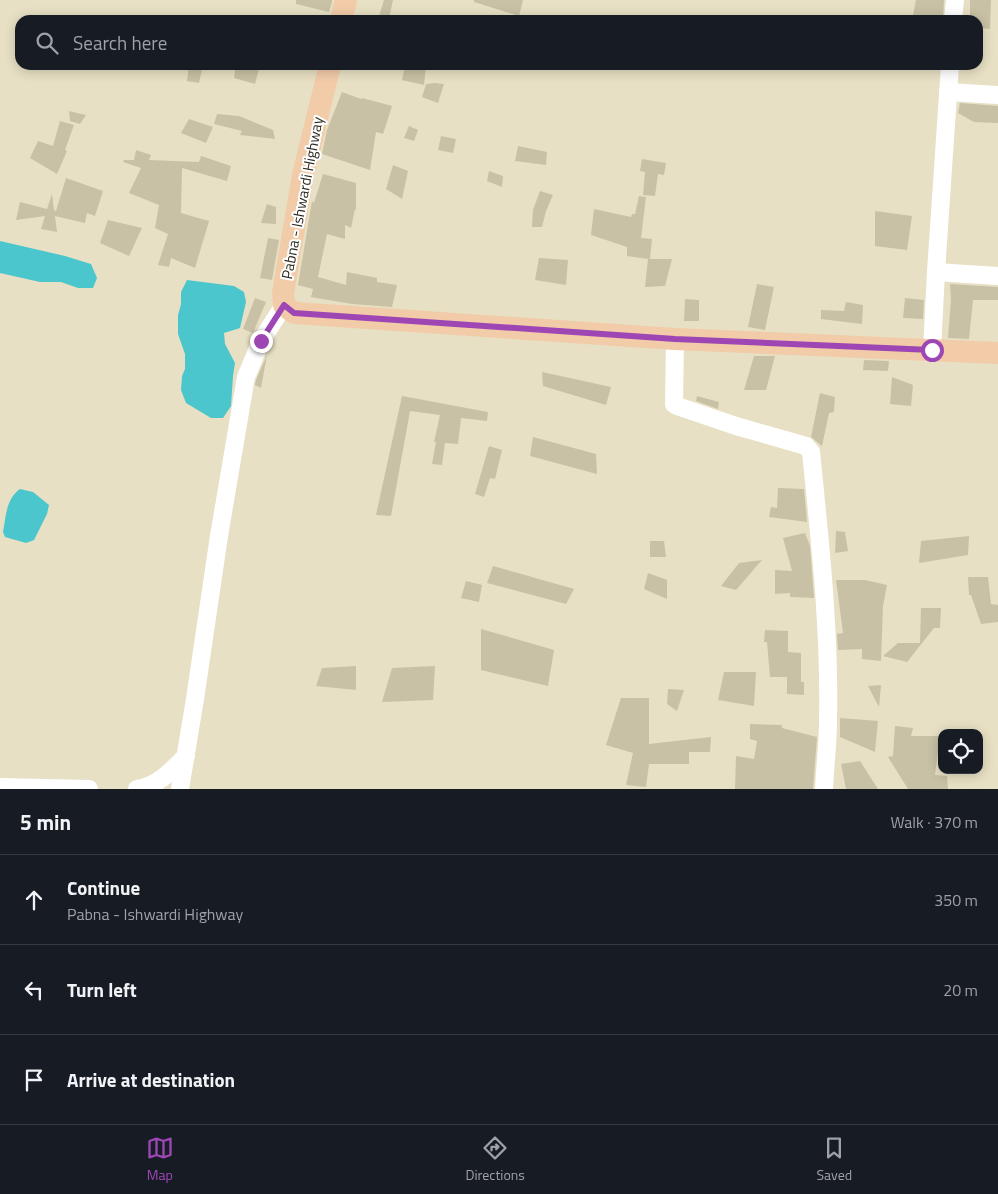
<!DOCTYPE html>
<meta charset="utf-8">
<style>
:root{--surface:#171b24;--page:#242831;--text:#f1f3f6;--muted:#9ea1a6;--line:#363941;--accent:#9e47b4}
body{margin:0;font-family:"Titillium Web",sans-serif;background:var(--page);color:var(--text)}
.controls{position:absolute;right:15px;bottom:15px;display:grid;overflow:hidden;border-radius:10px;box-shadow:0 2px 12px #0003}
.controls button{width:45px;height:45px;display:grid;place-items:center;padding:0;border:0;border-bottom:1px solid var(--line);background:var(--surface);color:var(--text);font:25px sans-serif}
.stop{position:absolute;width:15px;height:15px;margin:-11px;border:4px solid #9e47b4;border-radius:50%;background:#fff}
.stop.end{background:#9e47b4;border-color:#fff;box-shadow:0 1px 5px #0008}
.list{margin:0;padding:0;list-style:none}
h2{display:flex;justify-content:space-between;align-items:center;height:65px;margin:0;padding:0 20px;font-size:21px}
h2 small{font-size:16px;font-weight:400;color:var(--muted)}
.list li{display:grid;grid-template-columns:32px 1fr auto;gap:15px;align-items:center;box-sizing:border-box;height:90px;padding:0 20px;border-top:1px solid var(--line)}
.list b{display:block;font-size:19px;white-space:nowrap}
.list p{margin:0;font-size:16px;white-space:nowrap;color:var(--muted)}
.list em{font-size:16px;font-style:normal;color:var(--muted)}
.icon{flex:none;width:28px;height:28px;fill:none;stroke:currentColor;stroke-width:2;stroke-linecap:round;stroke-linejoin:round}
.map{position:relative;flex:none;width:998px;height:789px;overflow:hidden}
.search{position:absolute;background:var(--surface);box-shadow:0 2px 12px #0003;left:15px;right:15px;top:15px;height:55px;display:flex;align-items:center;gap:12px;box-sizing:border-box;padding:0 18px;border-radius:15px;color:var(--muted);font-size:19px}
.sheet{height:335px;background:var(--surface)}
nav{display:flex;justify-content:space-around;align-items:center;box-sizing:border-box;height:70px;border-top:1px solid var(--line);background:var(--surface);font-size:14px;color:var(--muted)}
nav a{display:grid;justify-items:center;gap:2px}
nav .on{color:var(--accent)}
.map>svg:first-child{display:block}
.water{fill:#4bc6cc}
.building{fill:#c8c1a5}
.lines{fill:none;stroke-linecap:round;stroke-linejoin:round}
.minor{stroke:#fff;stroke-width:18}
.major{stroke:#f2cba8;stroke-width:22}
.route{stroke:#9e47b4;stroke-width:6}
.labels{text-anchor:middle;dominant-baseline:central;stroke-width:4;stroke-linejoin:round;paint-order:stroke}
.street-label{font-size:15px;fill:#2e2b20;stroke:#fff}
</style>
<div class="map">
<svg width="998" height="789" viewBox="0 0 998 789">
<rect width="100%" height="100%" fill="#e7e0c4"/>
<g class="water">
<polygon points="0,241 65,256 91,264 97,278 93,288 78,288 61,282 40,282 0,273"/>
<polygon points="187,280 234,286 244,292 246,302 240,328 224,333 225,344 235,363 233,376 231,406 223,418 211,418 186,403 181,390 182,376 185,369 185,354 178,334 178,315 181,304 181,292"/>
<path d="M20 489 33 492 49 505 47 514 34 540 26 543 5 537 3 532C6 516 6 499 20 489Z"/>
</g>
<g class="building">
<polygon points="296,0 332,0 332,2 329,12 296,4"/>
<polygon points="384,0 393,0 389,19 379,16"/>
<polygon points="474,0 523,0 519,16 474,2"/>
<polygon points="916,0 944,0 943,20 912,20"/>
<polygon points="970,0 991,0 990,29 978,28 978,20 970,20"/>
<polygon points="189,65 203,65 199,83 187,81"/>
<polygon points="236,65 260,65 255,84 234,78"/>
<polygon points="405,65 426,65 424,85 402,80"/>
<polygon points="435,83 444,84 438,103 422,97 426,84"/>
<polygon points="342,92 361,99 362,98 392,106 383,134 376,132 370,170 322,154 327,130"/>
<polygon points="960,103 998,106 998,123 974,122 958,113"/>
<polygon points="69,111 86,115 80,124 70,121"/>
<polygon points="217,114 239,116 273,130 275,139 240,135 242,131 214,124"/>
<polygon points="189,119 213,127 206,143 181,133"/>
<polygon points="60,121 74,125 65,150 67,151 57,174 30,158 38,141 53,146"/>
<polygon points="409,126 418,130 414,141 404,138"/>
<polygon points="441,136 456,139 453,153 438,150"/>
<polygon points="518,146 547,152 546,165 515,161"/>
<polygon points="136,150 151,155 149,160 199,162 201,156 231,166 227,181 182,168 181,213 209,221 195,268 171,258 169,267 158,265 168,234 155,228 159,205 129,193 141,168 123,162 124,160 134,160"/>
<polygon points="642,159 666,163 664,175 658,174 655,196 643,195 645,172 640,171"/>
<polygon points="393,165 408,171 402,199 386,189"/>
<polygon points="489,171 503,176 502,187 487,181"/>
<polygon points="323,174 356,183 356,210 355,209 351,228 345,225 345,239 327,234 318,277 346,285 347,272 377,278 377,282 397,285 392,307 352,304 311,297 313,289 298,285 312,201 314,203"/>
<polygon points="66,178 103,191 95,216 87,213 85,223 55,216 57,232 41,229 45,216 16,220 20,202 47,209 52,194 54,210 56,211"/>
<polygon points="540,191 553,195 546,211 542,227 532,227 533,210"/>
<polygon points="639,196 646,197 641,238 652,239 650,259 672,259 665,286 645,287 648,259 627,256 627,247 591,235 594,209 631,217 632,214 635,214"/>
<polygon points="267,204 276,207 276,224 261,223"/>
<polygon points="875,211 912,216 907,250 875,246"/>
<polygon points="108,220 142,228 129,256 100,243"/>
<polygon points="268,238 279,240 272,280 260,278"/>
<polygon points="539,258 568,260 566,285 535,280"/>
<polygon points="757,284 774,287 765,330 748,327"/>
<polygon points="950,284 998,287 998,300 973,300 969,339 948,338 951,299"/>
<polygon points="255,298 266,302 253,333 243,329"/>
<polygon points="905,298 924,300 923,319 903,318"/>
<polygon points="685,299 699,300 699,321 684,321"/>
<polygon points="846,302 863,305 862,324 821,319 821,310 844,311"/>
<polygon points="267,355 261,388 255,385 256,380"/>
<polygon points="754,356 775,356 766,390 744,390"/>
<polygon points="864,360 889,361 888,371 863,370"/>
<polygon points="542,372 611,387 606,405 543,386"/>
<polygon points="892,377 913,385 911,406 890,404"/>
<polygon points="820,393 835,397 834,412 829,413 822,446 811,437"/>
<polygon points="402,396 488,412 487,421 461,418 458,444 445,443 442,465 432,464 436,442 434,442 440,415 410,411 391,516 376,515"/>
<polygon points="697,396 719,402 718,409 696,401"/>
<polygon points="533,437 596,454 597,474 530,456"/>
<polygon points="489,446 502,450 495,479 490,478 484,497 475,494"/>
<polygon points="778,488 804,489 807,522 769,517 771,507 777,508"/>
<polygon points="836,531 845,532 848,551 835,553"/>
<polygon points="805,533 810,546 814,598 790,597 790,593 775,594 775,570 792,571 783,538"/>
<polygon points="969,536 968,555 919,563 921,541"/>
<polygon points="650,541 664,541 666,557 650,557"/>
<polygon points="762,560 736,590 721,586 739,563"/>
<polygon points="493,566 574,589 566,604 487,583"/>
<polygon points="648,573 667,580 667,599 644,589"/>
<polygon points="968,577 988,577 991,604 998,605 998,622 981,624 971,595 969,595"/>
<polygon points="836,580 865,580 887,585 883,606 881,661 862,659 862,649 838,650 837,634 843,633"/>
<polygon points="466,581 482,585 479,602 461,598"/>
<polygon points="921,608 941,608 940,628 934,628 907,662 883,656 898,643 920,643"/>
<polygon points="481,629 554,650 548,686 481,670"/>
<polygon points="765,630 788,631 788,652 801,653 801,682 804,682 804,695 787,694 787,677 770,677 767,642 764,642"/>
<polygon points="356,666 356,690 316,686 322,668"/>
<polygon points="435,666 433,700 382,702 392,668"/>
<polygon points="724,672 756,672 754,706 718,700"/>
<polygon points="881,685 879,707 868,686"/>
<polygon points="668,689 684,690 677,711 667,704"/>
<polygon points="621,698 649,698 649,744 711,737 710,752 689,752 689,764 649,764 646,787 626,785 633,753 606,745"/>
<polygon points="840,718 878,721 875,752 840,737"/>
<polygon points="750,724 782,725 782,728 817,737 813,789 735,789 736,756 754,759 757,741 750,739"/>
<polygon points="895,726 913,728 911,736 940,736 935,775 947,776 948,789 908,789 888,757 893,756"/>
<polygon points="860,761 878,789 846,789 841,764"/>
</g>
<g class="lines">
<g class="minor">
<polyline points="953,20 955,0"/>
<polyline points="948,92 998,95"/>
<polyline points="936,272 998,276"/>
<path d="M675 339 674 404 677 406 736 426 806 446 811 452C820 541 830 631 828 721 828 743 825 766 824 789"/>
<polyline points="932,350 936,272 950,65"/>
<polyline points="0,787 89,789"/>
<path d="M137 789C158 786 171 771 186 756"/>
<polyline points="180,789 195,699 219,536 246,377 261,341 284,305"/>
</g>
<g class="major">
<polyline points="341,20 346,0"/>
<polyline points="330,65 303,175 283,293 284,305 294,313 675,339 998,353"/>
</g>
</g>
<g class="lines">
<polyline class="route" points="261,341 284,305 294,313 675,339 932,350"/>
</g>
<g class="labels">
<g class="street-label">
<text transform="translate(302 198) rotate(-79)">Pabna - Ishwardi Highway</text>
</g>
</g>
</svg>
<div class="controls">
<button><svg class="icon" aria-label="locate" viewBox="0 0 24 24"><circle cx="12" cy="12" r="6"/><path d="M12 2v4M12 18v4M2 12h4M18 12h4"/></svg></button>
</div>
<div class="stop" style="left:932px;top:350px"></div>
<div class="stop end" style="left:261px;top:341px"></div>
<div class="search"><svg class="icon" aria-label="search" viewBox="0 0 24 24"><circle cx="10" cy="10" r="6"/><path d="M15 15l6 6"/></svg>Search here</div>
</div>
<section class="sheet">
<h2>5 min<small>Walk · 370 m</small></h2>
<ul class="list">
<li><svg class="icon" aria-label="ahead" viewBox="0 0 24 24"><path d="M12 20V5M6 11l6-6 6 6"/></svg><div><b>Continue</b><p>Pabna - Ishwardi Highway</p></div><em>350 m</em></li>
<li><svg class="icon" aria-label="left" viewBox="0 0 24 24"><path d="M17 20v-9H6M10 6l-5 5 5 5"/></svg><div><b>Turn left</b></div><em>20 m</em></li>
<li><svg class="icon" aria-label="arrive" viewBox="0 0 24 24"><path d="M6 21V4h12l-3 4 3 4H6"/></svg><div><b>Arrive at destination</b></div></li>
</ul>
</section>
<nav>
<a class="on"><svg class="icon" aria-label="map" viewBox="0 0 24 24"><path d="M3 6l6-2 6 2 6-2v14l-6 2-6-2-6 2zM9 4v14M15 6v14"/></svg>Map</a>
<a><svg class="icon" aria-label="directions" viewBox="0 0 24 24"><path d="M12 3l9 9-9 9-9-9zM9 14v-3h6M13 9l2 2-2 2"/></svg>Directions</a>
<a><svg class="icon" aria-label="saved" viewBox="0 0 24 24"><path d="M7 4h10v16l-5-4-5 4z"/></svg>Saved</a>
</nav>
